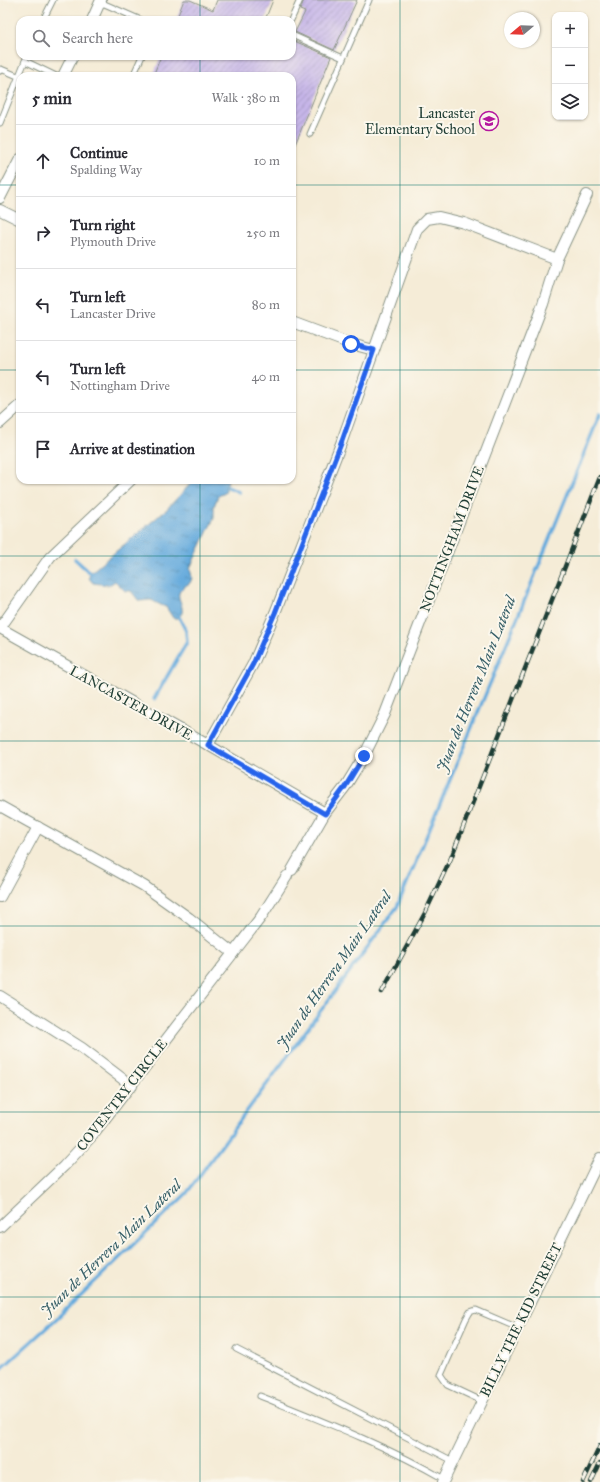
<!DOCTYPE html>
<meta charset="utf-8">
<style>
:root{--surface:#fff;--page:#f2f2f3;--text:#2b2b33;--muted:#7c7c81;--line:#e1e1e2}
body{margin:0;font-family:"IM FELL Great Primer",serif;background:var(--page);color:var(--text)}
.controls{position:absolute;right:12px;top:12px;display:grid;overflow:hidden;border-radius:8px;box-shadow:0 1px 3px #0004}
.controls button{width:36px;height:36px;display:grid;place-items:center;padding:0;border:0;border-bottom:1px solid var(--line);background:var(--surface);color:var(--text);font:20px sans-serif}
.compass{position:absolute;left:504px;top:12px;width:36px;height:36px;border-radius:50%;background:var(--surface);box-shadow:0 1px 3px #0004;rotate:251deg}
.stop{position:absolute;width:12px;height:12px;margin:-9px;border:3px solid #2563eb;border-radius:50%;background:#fff}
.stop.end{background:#2563eb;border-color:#fff;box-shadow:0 1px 4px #0008}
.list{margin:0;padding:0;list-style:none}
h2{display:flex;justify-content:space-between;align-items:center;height:52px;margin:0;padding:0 16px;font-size:17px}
h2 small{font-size:13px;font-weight:400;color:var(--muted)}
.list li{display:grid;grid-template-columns:26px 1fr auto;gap:12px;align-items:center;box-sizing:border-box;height:72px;padding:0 16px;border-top:1px solid var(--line)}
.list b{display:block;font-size:15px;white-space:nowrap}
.list p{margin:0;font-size:13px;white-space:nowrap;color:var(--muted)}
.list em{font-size:13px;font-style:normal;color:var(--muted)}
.icon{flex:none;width:22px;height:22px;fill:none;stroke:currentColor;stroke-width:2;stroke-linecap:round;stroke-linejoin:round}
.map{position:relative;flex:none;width:600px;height:1482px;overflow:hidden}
.search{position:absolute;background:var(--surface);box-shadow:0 1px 3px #0004;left:16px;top:16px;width:280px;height:44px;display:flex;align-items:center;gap:10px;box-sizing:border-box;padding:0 14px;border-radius:12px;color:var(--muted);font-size:15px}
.panel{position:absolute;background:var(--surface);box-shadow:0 1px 3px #0004;left:16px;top:72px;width:280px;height:412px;border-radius:12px}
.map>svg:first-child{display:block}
.water{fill:url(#water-ripples);stroke:#447488}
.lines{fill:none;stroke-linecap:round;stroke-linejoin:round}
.stream{stroke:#68acdd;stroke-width:3.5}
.building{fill:url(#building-hatch)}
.lane-casing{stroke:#8a9486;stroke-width:7}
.street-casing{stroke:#8a9486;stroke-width:12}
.lane{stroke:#fff;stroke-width:5}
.street{stroke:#fff;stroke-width:10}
.rail-casing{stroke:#1f3d34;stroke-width:4.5}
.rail{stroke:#fbf7ec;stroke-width:3;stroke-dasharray:9;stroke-linecap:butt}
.route{stroke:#2563eb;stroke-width:5}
.grid{fill:none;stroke:#0f766e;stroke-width:1;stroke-opacity:0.55}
.labels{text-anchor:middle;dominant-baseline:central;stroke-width:4;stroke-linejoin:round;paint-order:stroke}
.poi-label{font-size:14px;fill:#1f3d34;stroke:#fbf7ec;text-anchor:end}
.street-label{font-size:14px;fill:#1f3d34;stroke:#fbf7ec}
.water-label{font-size:15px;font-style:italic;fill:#355e67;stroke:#fbf7ec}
</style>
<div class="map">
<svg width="600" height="1482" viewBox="0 0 600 1482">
<defs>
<pattern id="water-ripples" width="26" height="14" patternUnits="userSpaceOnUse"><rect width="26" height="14" fill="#68acdd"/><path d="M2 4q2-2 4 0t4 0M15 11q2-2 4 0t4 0" fill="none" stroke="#558db4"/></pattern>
<pattern id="building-hatch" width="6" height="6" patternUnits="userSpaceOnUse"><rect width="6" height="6" fill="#c6b5e8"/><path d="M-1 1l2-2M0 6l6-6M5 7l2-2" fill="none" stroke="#a094bd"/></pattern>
</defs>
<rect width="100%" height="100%" fill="#fbf7ec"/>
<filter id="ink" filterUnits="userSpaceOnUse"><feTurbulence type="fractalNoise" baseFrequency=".025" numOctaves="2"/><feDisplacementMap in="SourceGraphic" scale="8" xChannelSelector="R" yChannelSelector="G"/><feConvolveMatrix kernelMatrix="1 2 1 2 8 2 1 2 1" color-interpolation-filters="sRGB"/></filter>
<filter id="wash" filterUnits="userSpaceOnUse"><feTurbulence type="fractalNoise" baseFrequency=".012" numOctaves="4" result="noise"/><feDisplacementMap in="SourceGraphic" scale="16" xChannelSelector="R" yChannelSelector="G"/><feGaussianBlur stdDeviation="0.9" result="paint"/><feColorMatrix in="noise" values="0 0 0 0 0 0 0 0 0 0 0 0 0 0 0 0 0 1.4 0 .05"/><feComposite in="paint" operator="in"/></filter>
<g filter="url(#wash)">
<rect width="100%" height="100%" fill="#f5ecd7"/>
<path class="water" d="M194 480H228L225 493 218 496 214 506V518L190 568 192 578 190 583C169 595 184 599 182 613L178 618H173L166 607 161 605 151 600 139 601 131 591H125L115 581 109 585 93 583 89 578 90 573 166 510Z"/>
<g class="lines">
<g class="stream">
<polyline points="228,487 239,492"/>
<polyline points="75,559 90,573"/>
<polyline points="154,699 187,642 186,631 179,617"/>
<polyline points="0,1370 56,1319 186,1194 397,907 521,609 600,414"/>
</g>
</g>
<g id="blocks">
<g class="building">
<polygon points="184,0 190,0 213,10 217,0 273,0 265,20 176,20"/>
<polygon points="304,0 357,0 334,50 295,32 305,12 300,10"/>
<polygon points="292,40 331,57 292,152 292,76 153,76 161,56 292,56"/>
</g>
</g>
</g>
<g filter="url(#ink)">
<use href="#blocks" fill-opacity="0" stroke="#8a9486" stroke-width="1"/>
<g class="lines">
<g class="lane-casing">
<g id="lane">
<polyline points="100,2 141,20"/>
<polyline points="43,20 53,0"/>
<polyline points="291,20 300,0"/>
<polyline points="292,35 343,58"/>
<polyline points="27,56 25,61 56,76"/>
<polyline points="0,71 1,69 20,77"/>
<polyline points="133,76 142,56"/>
<polyline points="0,123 25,61"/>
<polyline points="310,134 369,0"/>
<polyline points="236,1349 453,1461"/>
<path d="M260 1396C322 1421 385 1445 444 1479"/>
<polyline points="482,1401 448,1385 441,1375 466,1319 470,1312 476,1310 518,1328"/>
</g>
</g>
<g class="street-casing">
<g id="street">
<polyline points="92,20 101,0"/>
<polyline points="63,76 73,56"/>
<polyline points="0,198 20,159"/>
<polyline points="0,210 20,220"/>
<polyline points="292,322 351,344 374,350"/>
<polyline points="0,423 20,405"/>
<polyline points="0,628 208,745 325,813"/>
<polyline points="0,628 50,557 131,480"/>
<polyline points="208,745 253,664 275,613 342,441 417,229 427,219 439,217 464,223 557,259"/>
<polyline points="0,806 144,886 189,918 233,953"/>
<polyline points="292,870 325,813 345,787 364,756 385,714 543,304 557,259 587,195"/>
<polyline points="0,897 38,827"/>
<polyline points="0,996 82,1048 132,1086"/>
<polyline points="0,1227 64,1166 90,1138 261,917 287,876"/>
<polyline points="443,1482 600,1158"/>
</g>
</g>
<use href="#lane" class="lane"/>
<use href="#street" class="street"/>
<g class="rail-casing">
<g id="rail">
<polyline points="382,992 425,913 451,858 600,477"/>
<polyline points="583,1482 600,1446"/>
<polyline points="591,1482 600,1463"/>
</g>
</g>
<use href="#rail" class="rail"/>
</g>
</g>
<g class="lines" filter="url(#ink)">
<polyline class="route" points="351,344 374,350 342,441 275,613 253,664 208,745 325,814 345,787 364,756"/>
</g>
<path class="grid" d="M200 0V20M400 0V1482M200 56V76M0 185H20M292 185H600M0 370H20M292 370H600M200 480V1482M0 556H600M0 741H600M0 926H600M0 1112H600M0 1297H600"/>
<defs>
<g id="school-ring" transform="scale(1)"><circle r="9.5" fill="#fbf7ec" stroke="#b5179e" stroke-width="1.5"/><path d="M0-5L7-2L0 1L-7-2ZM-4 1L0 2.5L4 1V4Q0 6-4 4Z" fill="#b5179e"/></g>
</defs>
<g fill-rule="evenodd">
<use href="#school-ring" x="489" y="121"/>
</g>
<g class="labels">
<g class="poi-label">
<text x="475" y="113">Lancaster<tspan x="475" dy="16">Elementary School</tspan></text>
</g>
<g class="street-label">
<text transform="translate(452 539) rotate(-69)">NOTTINGHAM DRIVE</text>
<text transform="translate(131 703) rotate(29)">LANCASTER DRIVE</text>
<text transform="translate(122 1095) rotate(-52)">COVENTRY CIRCLE</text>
<text transform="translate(521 1320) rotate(-64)">BILLY THE KID STREET</text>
</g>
<g class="water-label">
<text transform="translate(476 684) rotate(-68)">Juan de Herrera Main Lateral</text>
<text transform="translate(334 970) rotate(-55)">Juan de Herrera Main Lateral</text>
<text transform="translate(111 1248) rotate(-44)">Juan de Herrera Main Lateral</text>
</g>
</g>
</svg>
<div class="controls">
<button>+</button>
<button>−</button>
<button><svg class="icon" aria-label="layers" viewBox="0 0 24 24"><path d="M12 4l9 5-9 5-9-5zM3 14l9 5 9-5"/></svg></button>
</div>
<svg class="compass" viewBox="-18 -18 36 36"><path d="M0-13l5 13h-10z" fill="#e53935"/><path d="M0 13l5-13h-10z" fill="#7c7c81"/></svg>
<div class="stop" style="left:351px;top:344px"></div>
<div class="stop end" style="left:364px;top:756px"></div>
<div class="search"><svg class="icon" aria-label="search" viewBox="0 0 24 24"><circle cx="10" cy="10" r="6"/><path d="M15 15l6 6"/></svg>Search here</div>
<section class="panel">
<h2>5 min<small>Walk · 380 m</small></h2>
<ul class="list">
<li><svg class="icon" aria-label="ahead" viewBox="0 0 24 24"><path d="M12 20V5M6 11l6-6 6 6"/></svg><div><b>Continue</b><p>Spalding Way</p></div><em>10 m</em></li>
<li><svg class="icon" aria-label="right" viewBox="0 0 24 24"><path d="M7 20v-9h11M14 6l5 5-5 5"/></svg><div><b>Turn right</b><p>Plymouth Drive</p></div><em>250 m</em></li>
<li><svg class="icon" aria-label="left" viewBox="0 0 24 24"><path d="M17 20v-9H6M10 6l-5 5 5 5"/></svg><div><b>Turn left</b><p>Lancaster Drive</p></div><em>80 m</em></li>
<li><svg class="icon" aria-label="left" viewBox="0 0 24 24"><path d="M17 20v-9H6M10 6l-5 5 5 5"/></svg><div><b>Turn left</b><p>Nottingham Drive</p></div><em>40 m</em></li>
<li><svg class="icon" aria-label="arrive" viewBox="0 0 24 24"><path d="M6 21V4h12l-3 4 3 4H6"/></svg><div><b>Arrive at destination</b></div></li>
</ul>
</section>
</div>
